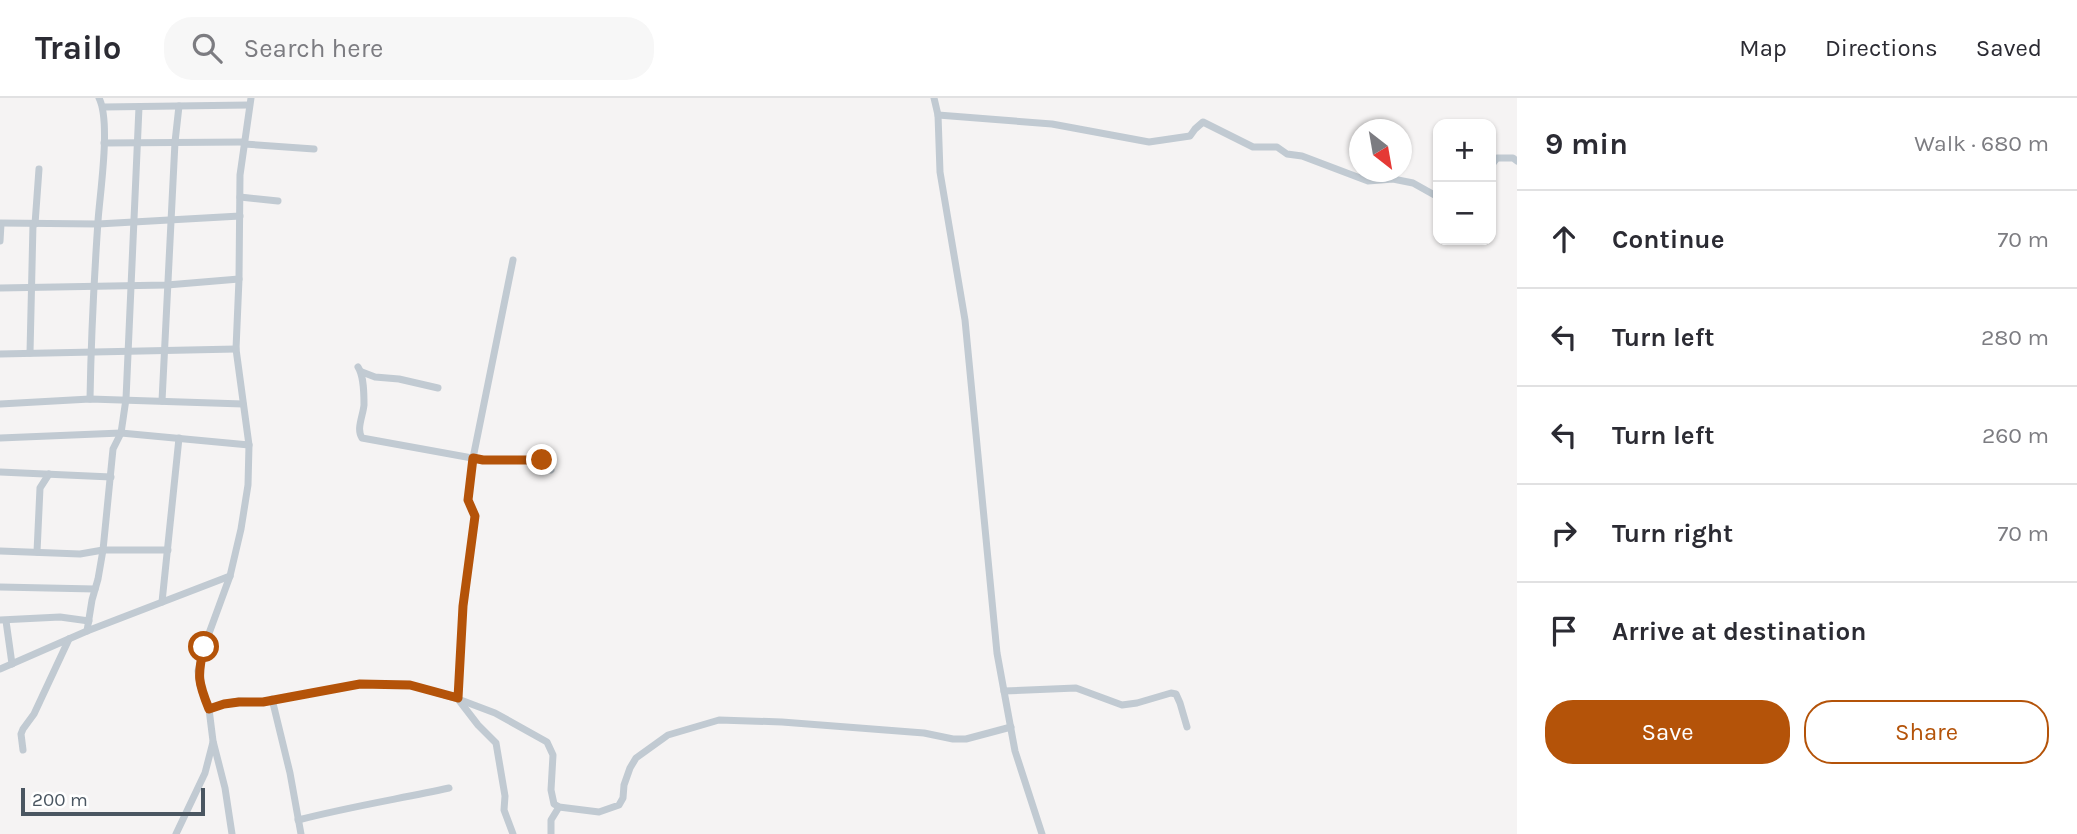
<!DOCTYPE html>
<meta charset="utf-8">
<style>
:root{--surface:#fff;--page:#f7f7f7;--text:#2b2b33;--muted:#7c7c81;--line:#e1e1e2;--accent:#b45309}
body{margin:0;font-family:Karla,sans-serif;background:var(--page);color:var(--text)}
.controls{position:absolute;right:21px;top:21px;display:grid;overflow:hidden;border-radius:14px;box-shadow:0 2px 5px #0004}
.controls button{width:63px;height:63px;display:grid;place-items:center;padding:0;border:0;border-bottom:2px solid var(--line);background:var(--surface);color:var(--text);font:35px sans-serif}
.compass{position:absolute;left:1349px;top:21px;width:63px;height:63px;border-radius:50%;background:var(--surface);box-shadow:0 2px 5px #0004;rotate:149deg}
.scale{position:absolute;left:21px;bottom:18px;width:184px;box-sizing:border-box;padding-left:7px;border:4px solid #4a5661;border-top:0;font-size:19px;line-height:24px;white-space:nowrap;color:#4a5661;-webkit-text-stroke:5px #fff;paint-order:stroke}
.stop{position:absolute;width:21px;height:21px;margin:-16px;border:5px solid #b45309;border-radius:50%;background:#fff}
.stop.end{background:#b45309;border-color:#fff;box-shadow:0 2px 7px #0008}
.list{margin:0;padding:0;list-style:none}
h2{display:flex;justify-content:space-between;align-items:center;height:91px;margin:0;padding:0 28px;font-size:30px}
h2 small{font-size:23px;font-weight:400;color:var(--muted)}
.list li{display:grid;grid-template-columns:46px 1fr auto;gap:21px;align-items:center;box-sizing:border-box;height:98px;padding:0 28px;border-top:2px solid var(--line)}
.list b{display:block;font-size:26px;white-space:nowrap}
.list em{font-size:23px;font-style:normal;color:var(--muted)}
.actions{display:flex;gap:14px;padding:21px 28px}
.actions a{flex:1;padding:16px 0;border:2px solid var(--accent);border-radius:28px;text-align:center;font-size:24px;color:var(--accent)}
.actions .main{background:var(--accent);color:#fff}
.icon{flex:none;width:38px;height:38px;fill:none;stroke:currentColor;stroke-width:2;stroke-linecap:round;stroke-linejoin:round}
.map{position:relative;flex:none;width:1517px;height:736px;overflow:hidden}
header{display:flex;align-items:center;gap:42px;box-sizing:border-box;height:98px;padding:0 35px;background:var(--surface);border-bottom:2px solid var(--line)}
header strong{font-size:33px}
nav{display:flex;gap:38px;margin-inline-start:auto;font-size:24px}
.search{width:490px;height:63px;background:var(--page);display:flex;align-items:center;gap:18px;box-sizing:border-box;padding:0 24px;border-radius:28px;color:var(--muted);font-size:26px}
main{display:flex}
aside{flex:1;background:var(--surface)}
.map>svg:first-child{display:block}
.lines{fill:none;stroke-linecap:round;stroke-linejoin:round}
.minor{stroke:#c1cad2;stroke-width:7}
.route{stroke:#b45309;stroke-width:9}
</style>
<header>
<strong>Trailo</strong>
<div class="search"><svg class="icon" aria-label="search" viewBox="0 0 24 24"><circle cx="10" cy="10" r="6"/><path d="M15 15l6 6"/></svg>Search here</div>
<nav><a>Map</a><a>Directions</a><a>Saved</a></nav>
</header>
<main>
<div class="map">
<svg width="1517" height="736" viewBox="0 0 1517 736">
<rect width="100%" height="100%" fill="#f5f3f3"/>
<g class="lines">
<g class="minor">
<polyline points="934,0 938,17 940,74 965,222 997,555 1015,653 1042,736"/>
<polyline points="104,9 249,7"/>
<polyline points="938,17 1052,26 1149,44 1190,38 1195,31 1203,24 1253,49 1277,49 1287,56 1302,58 1368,83 1393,81 1413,85 1438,99"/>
<polyline points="104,45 244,44"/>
<polyline points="244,46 314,51"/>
<polyline points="1491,68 1497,60 1513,60 1517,63"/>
<polyline points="240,99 278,103"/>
<polyline points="0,125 98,126 240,118"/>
<polyline points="35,126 39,71"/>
<polyline points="0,143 1,126"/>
<polyline points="513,162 473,360 468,402 475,418 463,508 458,601 478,627 496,645 505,698 504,712 513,736"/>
<polyline points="0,190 167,187 239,181"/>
<polyline points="30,255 33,126"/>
<polyline points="0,256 236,251"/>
<path d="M358 269C364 278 364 296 364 307 363 318 356 331 362 340L483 362H542L547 365 551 372"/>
<polyline points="362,274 375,279 399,281 438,290"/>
<path d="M90 301C91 241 94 182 98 123 100 94 111 24 99 0"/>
<polyline points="162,303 175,44 179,8"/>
<polyline points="0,306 90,301 243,306"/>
<polyline points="0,340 121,335 249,347"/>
<polyline points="0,374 111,379"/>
<polyline points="0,453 80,456 103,452 168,452"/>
<polyline points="37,454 40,390 49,376"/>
<polyline points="0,489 95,491"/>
<polyline points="162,504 179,340"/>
<polyline points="0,522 60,519 89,523"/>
<polyline points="6,523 12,566"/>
<polyline points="87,533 92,502 98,481 103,452 113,351 121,335 126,301 139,9"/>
<polyline points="0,571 87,533 230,478"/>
<polyline points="1004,593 1076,590 1122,607 1137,605 1171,595 1176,596 1180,605 1187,629"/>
<polyline points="272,601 290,675 301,736"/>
<polyline points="209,611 224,606 239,603 263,604 360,586 410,587 458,601 495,615 547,644 553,657 551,692 554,706 559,709 599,714 619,707 623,700 624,687 630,670 636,660 668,637 719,622 782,624 924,635 953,641 966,641 1011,629"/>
<polyline points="23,652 21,636 23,631 34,616 69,541"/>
<path d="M298 722C348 709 398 701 449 690"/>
<polyline points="176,736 205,675 213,644"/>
<polyline points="232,736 225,690 213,643 209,611 200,587 198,573 204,549 230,478 241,431 248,387 249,347 236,251 239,181 240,77 251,0"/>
<polyline points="551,736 551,722 559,709"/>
</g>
</g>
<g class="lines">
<path class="route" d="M204 549C197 578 198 584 209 611L224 606 239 604H263L360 586 410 587 458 600 463 508 475 418 468 402 473 360 483 362H542"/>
</g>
</svg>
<div class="controls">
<button>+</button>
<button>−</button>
</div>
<svg class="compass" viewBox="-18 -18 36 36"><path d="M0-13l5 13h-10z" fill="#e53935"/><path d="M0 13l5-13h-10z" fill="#7c7c81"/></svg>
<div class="scale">200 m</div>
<div class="stop" style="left:204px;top:549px"></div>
<div class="stop end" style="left:542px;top:362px"></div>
</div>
<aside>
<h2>9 min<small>Walk · 680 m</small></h2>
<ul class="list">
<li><svg class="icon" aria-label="ahead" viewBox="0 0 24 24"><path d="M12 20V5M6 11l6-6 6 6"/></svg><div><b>Continue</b></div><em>70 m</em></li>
<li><svg class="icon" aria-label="left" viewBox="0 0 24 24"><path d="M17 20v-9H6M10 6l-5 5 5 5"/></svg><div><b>Turn left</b></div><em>280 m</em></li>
<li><svg class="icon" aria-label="left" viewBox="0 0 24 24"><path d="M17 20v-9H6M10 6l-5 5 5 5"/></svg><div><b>Turn left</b></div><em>260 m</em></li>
<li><svg class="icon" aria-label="right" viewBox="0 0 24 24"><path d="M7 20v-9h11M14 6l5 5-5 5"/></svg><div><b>Turn right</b></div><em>70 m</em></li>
<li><svg class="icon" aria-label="arrive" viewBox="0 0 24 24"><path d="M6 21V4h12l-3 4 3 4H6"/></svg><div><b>Arrive at destination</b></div></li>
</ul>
<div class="actions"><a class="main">Save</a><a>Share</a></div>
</aside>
</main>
